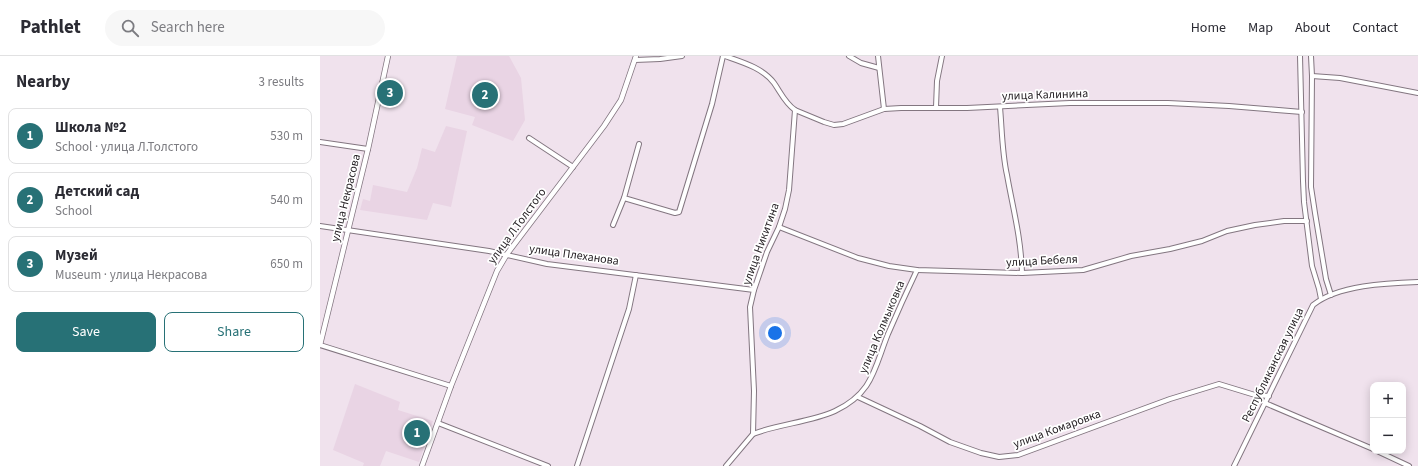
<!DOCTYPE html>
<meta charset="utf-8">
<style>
:root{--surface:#fff;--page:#f7f7f7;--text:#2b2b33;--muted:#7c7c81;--line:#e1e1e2;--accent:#277176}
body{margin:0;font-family:"Source Sans 3",sans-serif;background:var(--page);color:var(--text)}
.controls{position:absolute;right:12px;bottom:12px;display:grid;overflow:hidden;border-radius:8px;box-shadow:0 2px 10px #0003}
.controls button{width:36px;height:36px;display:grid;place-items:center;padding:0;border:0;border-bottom:1px solid var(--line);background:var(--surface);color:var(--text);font:20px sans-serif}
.you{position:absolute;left:455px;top:277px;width:14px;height:14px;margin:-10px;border:3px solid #fff;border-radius:50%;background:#1a73e8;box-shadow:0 0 0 6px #1a73e833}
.badge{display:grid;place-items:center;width:26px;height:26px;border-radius:50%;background:var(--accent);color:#fff;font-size:13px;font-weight:700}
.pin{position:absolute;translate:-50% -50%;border:2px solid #fff;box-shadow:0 1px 4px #0006}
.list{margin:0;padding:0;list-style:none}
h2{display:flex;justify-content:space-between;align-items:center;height:52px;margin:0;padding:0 16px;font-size:17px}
h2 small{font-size:13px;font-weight:400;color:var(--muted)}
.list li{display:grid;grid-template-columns:26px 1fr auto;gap:12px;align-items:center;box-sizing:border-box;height:56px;margin:0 8px 8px;padding:0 8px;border:1px solid var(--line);border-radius:8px}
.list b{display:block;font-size:15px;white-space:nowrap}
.list p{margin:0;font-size:13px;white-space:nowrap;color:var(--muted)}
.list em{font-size:13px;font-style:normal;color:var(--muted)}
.actions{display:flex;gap:8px;padding:12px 16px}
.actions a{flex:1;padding:9px 0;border:1px solid var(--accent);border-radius:8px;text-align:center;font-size:14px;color:var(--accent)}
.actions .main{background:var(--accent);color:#fff}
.icon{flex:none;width:22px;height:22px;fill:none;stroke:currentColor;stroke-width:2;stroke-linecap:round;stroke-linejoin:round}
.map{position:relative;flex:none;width:1098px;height:410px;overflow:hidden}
header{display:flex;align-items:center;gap:24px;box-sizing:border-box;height:56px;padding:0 20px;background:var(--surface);border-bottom:1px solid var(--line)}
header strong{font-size:19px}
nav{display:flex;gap:22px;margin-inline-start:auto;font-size:14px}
.search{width:280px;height:36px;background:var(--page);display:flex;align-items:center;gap:10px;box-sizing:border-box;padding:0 14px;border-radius:22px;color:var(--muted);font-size:15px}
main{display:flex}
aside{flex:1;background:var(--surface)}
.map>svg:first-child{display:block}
.built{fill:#e9d4e4}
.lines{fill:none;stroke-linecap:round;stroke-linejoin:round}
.minor-casing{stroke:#837680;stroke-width:6}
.tertiary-casing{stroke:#837680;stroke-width:6}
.minor{stroke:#fff;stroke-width:4}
.tertiary{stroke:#fff;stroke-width:4.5}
.labels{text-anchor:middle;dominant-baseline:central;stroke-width:3.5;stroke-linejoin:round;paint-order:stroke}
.street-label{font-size:12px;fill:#272226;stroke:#fff}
</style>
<header>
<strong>Pathlet</strong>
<div class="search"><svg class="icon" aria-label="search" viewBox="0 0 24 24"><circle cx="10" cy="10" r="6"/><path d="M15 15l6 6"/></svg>Search here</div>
<nav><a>Home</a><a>Map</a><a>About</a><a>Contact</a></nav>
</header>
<main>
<aside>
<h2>Nearby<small>3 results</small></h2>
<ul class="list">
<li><span class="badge">1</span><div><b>Школа №2</b><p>School · улица Л.Толстого</p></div><em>530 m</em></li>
<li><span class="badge">2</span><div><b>Детский сад</b><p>School</p></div><em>540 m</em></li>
<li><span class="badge">3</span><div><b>Музей</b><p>Museum · улица Некрасова</p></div><em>650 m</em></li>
</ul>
<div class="actions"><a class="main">Save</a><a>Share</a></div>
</aside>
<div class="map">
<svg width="1098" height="410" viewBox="0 0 1098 410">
<rect width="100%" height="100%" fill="#f0e2ed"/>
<g class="built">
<polygon points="137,0 189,0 201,22 205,64 193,85 152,69 155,61 125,53"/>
<polygon points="126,70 147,75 131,151 113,147 107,164 40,154 43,143 50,145 53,129 87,136 97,112 102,92 115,96"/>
<polygon points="35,328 80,346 78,354 113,365 99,406 66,395 60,410 43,410 44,407 13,394"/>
</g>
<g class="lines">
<g class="minor-casing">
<g id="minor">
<path d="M405 0C422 6 443 12 454 27 461 37 465 47 475 54L469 134 465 153 459 171 447 196 434 234 430 251 434 335 433 378 406 410"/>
<polyline points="529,0 541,7 559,12"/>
<polyline points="558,0 564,53"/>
<polyline points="980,0 983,125 984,146 992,210 999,233 1001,243"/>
<polyline points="991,0 992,20 991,131 995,157 1006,223 1011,239"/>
<polyline points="315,4 340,3 362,0"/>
<polyline points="992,20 1020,22 1098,37"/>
<polyline points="616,51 617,25 622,0"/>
<path d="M680 51C682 73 682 97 687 119 693 153 701 181 702 217"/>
<polyline points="475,54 504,66 514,69 523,68 564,53 581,52 647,52 750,47 848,47 909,50 982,56"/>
<polyline points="209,82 253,111"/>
<polyline points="0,86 48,93"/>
<polyline points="319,88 304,142 355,157 359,156 392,48 403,0"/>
<polyline points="293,169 304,142"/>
<polyline points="0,170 169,195 227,208 434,234"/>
<polyline points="459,171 538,202 569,210 597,214 702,217 763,214 811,200 850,193 882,185 907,175 935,169 964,165 987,165"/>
<polyline points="0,289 131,330"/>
<polyline points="538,341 600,370 630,386 661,397 679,401 698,399 850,343 899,328 935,339 949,340"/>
<polyline points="945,347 1053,393"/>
<polyline points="118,367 228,410"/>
<path d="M433 378C458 368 491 366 515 355 553 337 554 313 568 278 577 257 587 235 597 214"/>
<polyline points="1057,395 1089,410"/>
<polyline points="257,410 309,253 316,219"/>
<path d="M914 410 993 249C1018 229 1067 227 1098 226"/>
</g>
</g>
<g class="tertiary-casing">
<g id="tertiary">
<polyline points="0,289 48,93 68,0"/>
<polyline points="102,410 131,330 177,215 187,198 284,70 301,44 316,0"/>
</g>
</g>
<use href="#minor" class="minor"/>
<use href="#tertiary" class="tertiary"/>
</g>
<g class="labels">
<g class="street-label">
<text transform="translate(725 39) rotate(-2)">улица Калинина</text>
<text transform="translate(26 142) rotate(-76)">улица Некрасова</text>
<text transform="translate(197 170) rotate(-54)">улица Л.Толстого</text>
<text transform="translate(441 188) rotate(-70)">улица Никитина</text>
<text transform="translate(254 199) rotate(8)">улица Плеханова</text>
<text transform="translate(722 205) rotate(-3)">улица Бебеля</text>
<text transform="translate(562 271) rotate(-67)">улица Колмыковка</text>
<text transform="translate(953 309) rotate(-64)">Республиканская улица</text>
<text transform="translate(737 373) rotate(-20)">улица Комаровка</text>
</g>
</g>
</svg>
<div class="controls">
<button>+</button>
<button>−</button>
</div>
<div class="you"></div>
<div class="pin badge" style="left:97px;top:377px">1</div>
<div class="pin badge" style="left:165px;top:39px">2</div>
<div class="pin badge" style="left:70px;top:37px">3</div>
</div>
</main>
